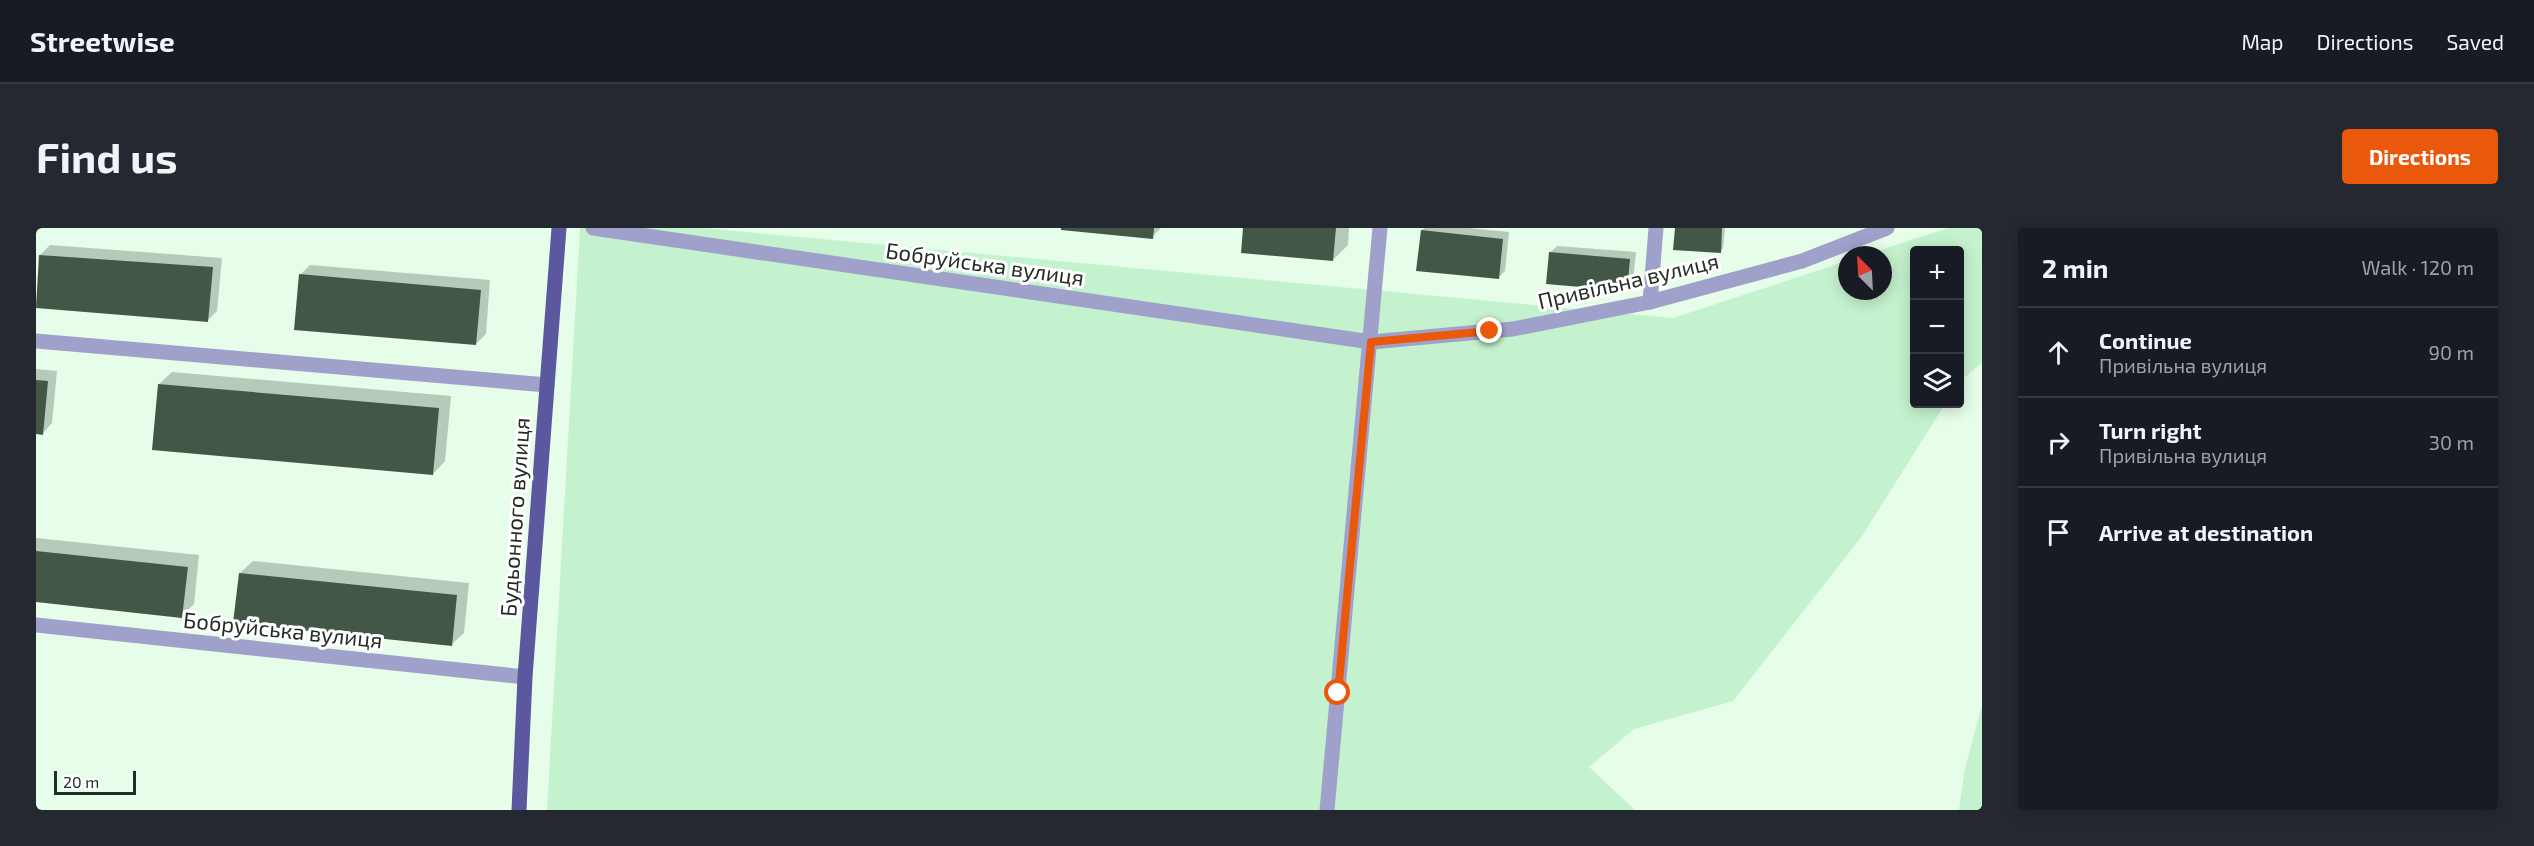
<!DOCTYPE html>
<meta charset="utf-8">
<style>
:root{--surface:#171b24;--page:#242831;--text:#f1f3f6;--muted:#9ea1a6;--line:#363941;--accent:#ea580c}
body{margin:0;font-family:"Exo 2",sans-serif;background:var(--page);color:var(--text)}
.controls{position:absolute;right:18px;top:18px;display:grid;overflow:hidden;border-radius:6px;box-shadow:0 3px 15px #0003}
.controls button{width:54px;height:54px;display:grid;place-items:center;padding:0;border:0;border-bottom:2px solid var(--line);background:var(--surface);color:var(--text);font:30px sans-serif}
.compass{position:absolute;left:1802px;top:18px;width:54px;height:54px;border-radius:50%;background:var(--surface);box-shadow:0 3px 15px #0003;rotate:336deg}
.scale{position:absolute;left:18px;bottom:15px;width:82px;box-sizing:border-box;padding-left:6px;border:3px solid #242d25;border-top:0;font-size:16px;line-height:21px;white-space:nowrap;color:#242d25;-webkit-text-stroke:4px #fff;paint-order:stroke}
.stop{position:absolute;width:18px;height:18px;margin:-14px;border:4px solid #ea580c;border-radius:50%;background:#fff}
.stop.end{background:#ea580c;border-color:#fff;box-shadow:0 2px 6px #0008}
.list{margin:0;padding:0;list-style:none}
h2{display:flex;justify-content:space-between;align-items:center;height:78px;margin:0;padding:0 24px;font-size:26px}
h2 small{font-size:20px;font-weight:400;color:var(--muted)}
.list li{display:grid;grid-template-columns:39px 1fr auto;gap:18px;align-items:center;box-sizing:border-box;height:90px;padding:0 24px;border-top:2px solid var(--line)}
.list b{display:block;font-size:22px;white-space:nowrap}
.list p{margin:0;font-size:20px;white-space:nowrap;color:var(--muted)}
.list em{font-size:20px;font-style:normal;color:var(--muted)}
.icon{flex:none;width:33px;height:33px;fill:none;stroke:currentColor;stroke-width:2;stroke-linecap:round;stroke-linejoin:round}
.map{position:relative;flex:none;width:1946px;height:582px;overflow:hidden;border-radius:6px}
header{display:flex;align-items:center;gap:36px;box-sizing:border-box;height:84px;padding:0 30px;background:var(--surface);border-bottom:2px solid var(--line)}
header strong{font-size:28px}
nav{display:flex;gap:33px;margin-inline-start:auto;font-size:21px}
.intro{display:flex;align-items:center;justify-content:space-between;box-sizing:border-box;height:144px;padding:0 36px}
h1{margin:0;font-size:42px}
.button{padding:15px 27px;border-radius:6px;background:var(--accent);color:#fff;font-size:21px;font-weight:700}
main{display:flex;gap:36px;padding:0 36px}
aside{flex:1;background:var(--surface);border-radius:6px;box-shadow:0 3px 15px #0003}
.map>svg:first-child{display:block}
.green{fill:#c5f2ce}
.shadow{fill:#0003}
.building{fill:#435747}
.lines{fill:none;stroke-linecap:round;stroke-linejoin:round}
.minor{stroke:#9fa1ca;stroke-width:15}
.major{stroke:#5b58a0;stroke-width:15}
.route{stroke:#ea580c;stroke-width:8}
.labels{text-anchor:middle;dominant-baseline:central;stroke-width:6;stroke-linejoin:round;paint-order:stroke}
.street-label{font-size:22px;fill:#242d25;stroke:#fff}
</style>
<header>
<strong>Streetwise</strong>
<nav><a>Map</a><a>Directions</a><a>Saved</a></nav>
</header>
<div class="intro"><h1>Find us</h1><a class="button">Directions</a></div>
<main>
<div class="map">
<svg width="1946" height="582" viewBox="0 0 1946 582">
<rect width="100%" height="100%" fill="#e5fde9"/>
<g class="green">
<polygon points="544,0 667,0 1637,90 1811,33 1811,63 1847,63 1847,27 1829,27 1912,0 1946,0 1946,135 1924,153 1924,22 1878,22 1878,176 1909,176 1826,308 1697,473 1598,501 1553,539 1599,582 511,582"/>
<polygon points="1946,478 1946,582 1923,582 1929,540"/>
</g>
<g class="shadow">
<polygon points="1026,0 1125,0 1116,9"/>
<polygon points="1209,0 1313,0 1312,17 1297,32"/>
<polygon points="1388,0 1433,0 1473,4 1469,43 1462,50 1386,2"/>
<polygon points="1640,0 1689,0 1687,20 1684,24"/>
<polygon points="14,17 186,30 181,83 171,93 0,78 4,27"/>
<polygon points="1521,18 1600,24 1597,54 1590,61 1514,25"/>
<polygon points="274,37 454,52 450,106 440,116 264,47"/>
<polygon points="0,141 21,143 16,195 7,205 0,205"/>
<polygon points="136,144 415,168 409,233 397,246 123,156"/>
<polygon points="0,310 163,327 158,376 146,388 0,372"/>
<polygon points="217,333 433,355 428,405 415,417 204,345"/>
</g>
<g class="building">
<polygon points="1025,0 1118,0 1117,11 1025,2"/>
<polygon points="1207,0 1300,0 1297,33 1205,25"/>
<polygon points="1639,0 1686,0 1685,25 1637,22"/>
<polygon points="1385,2 1467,11 1463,51 1380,43"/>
<polygon points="1513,24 1594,31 1591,63 1510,56"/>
<polygon points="3,27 177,39 172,94 0,80"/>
<polygon points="263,46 445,62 440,117 258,102"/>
<polygon points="0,152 12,153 7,207 0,206"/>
<polygon points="122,156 403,180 397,247 116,222"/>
<polygon points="0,323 152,339 146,390 0,374"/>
<polygon points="203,345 421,367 416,418 197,395"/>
</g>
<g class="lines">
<g class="minor">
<polyline points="557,0 1335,114 1477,101 1614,74 1766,33 1851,0"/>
<polyline points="1614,74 1620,0"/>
<polyline points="0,113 511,157"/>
<polyline points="0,397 489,449"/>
<polyline points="1291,582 1344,0"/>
</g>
<polyline class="major" points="483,582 489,449 523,0"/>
</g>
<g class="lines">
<polyline class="route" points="1302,465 1335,114 1454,103"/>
</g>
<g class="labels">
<g class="street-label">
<text transform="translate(949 35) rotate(8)">Бобруйська вулиця</text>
<text transform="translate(1592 52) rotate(-13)">Привільна вулиця</text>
<text transform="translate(478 289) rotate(-86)">Будьонного вулиця</text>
<text transform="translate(247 401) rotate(6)">Бобруйська вулиця</text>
</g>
</g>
</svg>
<div class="controls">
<button>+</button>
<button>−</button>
<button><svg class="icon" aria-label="layers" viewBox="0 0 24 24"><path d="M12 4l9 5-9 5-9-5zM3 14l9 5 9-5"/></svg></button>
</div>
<svg class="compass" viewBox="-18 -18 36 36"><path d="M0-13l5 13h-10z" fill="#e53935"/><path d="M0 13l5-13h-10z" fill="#9ea1a6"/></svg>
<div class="scale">20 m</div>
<div class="stop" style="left:1302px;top:465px"></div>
<div class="stop end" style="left:1454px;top:103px"></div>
</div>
<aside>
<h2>2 min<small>Walk · 120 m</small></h2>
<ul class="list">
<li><svg class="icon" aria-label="ahead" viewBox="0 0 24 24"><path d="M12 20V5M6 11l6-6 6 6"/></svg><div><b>Continue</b><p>Привільна вулиця</p></div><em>90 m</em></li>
<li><svg class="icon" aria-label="right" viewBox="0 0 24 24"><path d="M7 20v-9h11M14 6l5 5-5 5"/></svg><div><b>Turn right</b><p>Привільна вулиця</p></div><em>30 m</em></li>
<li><svg class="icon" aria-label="arrive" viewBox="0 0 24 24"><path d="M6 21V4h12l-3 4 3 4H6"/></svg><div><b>Arrive at destination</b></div></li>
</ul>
</aside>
</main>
